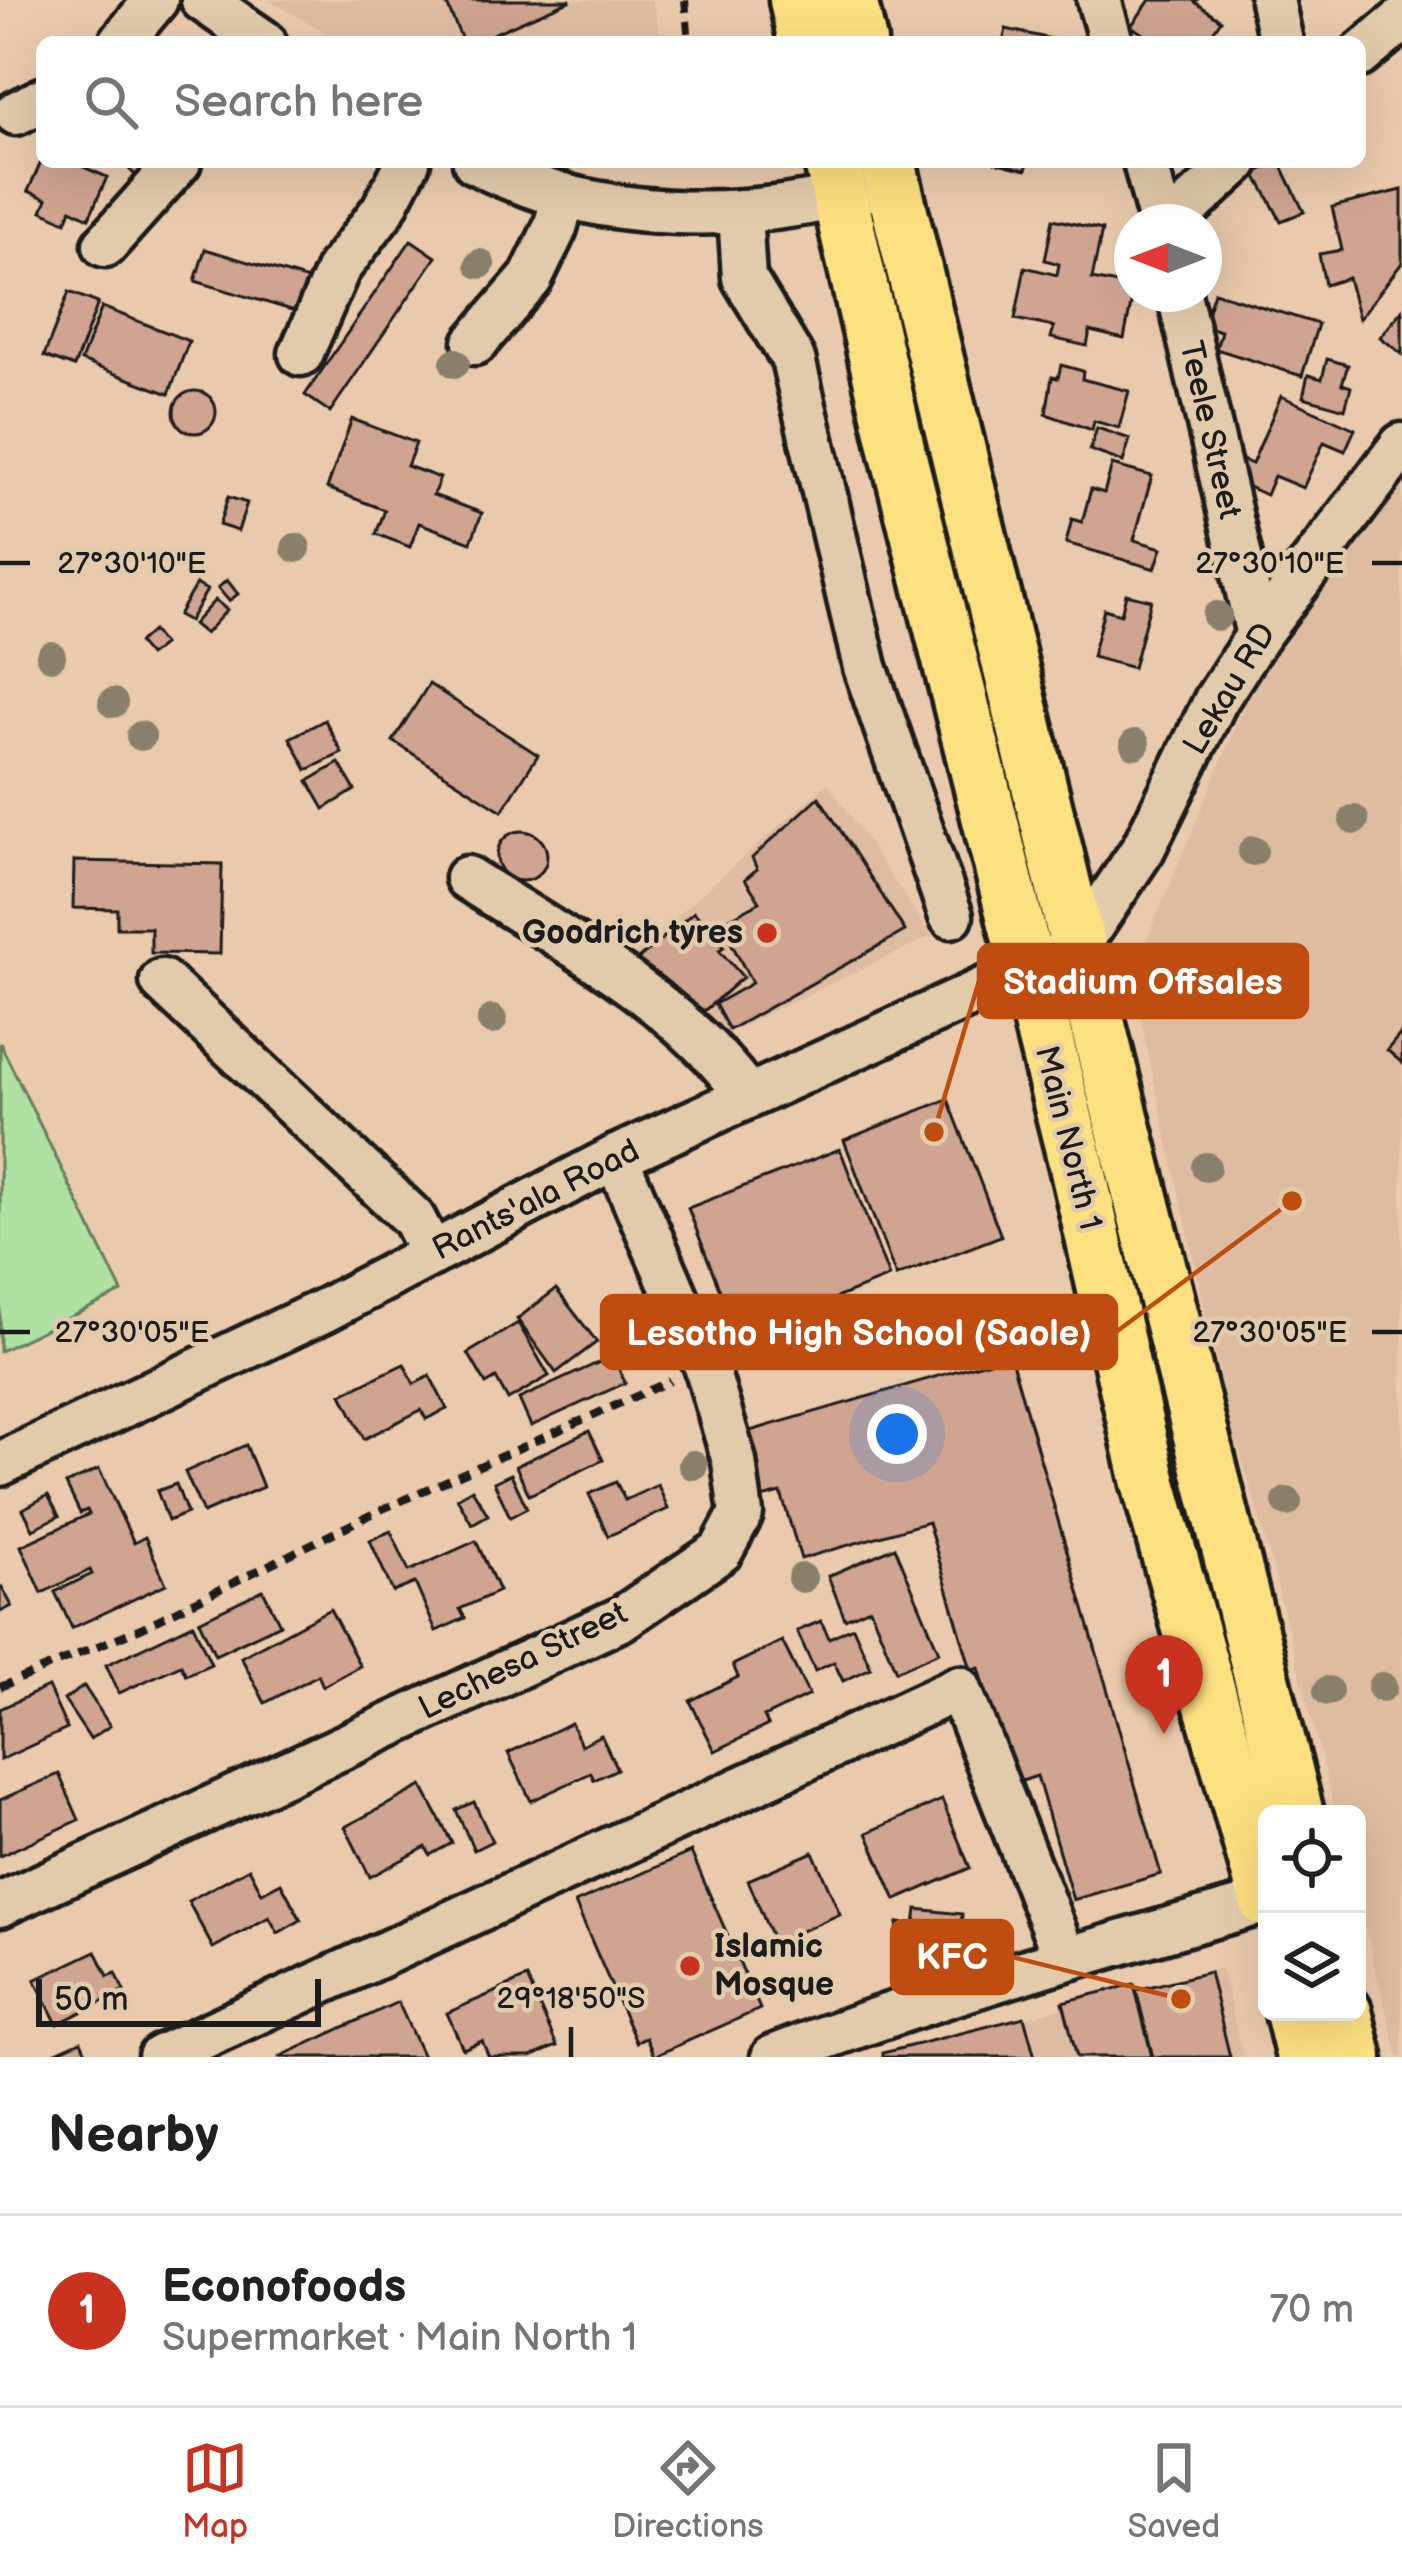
<!DOCTYPE html>
<meta charset="utf-8">
<style>
:root{--surface:#fff;--page:#f6f6f6;--text:#202124;--muted:#757577;--line:#e0e0e0;--accent:#c8321e}
body{margin:0;font-family:"Balsamiq Sans",sans-serif;background:var(--page);color:var(--text)}
.controls{position:absolute;right:36px;bottom:36px;display:grid;overflow:hidden;border-radius:18px;box-shadow:0 12px 48px #0002}
.controls button{width:108px;height:108px;display:grid;place-items:center;padding:0;border:0;border-bottom:3px solid var(--line);background:var(--surface);color:var(--text);font:60px sans-serif}
.compass{position:absolute;left:1114px;top:204px;width:108px;height:108px;border-radius:50%;background:var(--surface);box-shadow:0 12px 48px #0002;rotate:270deg}
.scale{position:absolute;left:36px;bottom:30px;width:285px;box-sizing:border-box;padding-left:12px;border:6px solid #1c1c1c;border-top:0;font-size:33px;line-height:42px;white-space:nowrap;color:#1c1c1c;-webkit-text-stroke:9px #e2cbab;paint-order:stroke}
.you{position:absolute;left:897px;top:1434px;width:42px;height:42px;margin:-30px;border:9px solid #fff;border-radius:50%;background:#1a73e8;box-shadow:0 0 0 18px #1a73e833}
.badge{display:grid;place-items:center;width:78px;height:78px;border-radius:50%;background:var(--accent);color:#fff;font-size:39px;font-weight:700}
.pin{position:absolute;translate:-50% -99px;filter:drop-shadow(0 3px 6px #0008)}
.pin::after{content:'';position:absolute;top:63px;width:42px;height:36px;background:inherit;clip-path:polygon(0 0,100% 0,50% 100%)}
.list{margin:0;padding:0;list-style:none}
h2{display:flex;justify-content:space-between;align-items:center;height:156px;margin:0;padding:0 48px;font-size:51px}
h2 small{font-size:39px;font-weight:400;color:var(--muted)}
.list li{display:grid;grid-template-columns:78px 1fr auto;gap:36px;align-items:center;box-sizing:border-box;height:192px;padding:0 48px;border-top:3px solid var(--line)}
.list b{display:block;font-size:45px;white-space:nowrap}
.list p{margin:0;font-size:39px;white-space:nowrap;color:var(--muted)}
.list em{font-size:39px;font-style:normal;color:var(--muted)}
.icon{flex:none;width:66px;height:66px;fill:none;stroke:currentColor;stroke-width:2;stroke-linecap:round;stroke-linejoin:round}
.map{position:relative;flex:none;width:1402px;height:2057px;overflow:hidden}
.search{position:absolute;background:var(--surface);box-shadow:0 12px 48px #0002;left:36px;right:36px;top:36px;height:132px;display:flex;align-items:center;gap:30px;box-sizing:border-box;padding:0 42px;border-radius:18px;color:var(--muted);font-size:45px}
.sheet{height:348px;background:var(--surface)}
nav{display:flex;justify-content:space-around;align-items:center;box-sizing:border-box;height:168px;border-top:3px solid var(--line);background:var(--surface);font-size:33px;color:var(--muted)}
nav a{display:grid;justify-items:center;gap:6px}
nav .on{color:var(--accent)}
.map>svg:first-child{display:block}
.built{fill:#debca1}
.green{fill:#aee1a2;stroke:#657e5f;stroke-width:3}
.building{fill:#cfa491;stroke:#1c1c1c;stroke-width:3}
.lines{fill:none;stroke-linecap:round;stroke-linejoin:round}
.minor-casing{stroke:#1c1c1c;stroke-width:51}
.major-casing{stroke:#1c1c1c;stroke-width:63}
.path{stroke:#1c1c1c;stroke-width:8;stroke-dasharray:12 9;stroke-linecap:butt}
.minor{stroke:#e2cbab;stroke-width:42}
.major{stroke:#fde080;stroke-width:54}
.tree{fill:#89806c}
.ticks{fill:none;stroke:#1c1c1c;stroke-width:4.5}
.poi-dot{fill:#c8321e;stroke:#e2cbab;stroke-width:4.5}
.labels{text-anchor:middle;dominant-baseline:central;stroke-width:9;stroke-linejoin:round;paint-order:stroke}
.street-label{font-size:33px;fill:#1c1c1c;stroke:#e2cbab}
.poi-label{font-size:33px;font-weight:bold;fill:#1c1c1c;stroke:#e2cbab;text-anchor:end}
.ticks-label{font-size:30px;text-anchor:middle;fill:#1c1c1c;stroke:#e2cbab;stroke-width:9;stroke-linejoin:round;paint-order:stroke}
.leader{fill:none;stroke:#bf4d0f;stroke-width:4.5}
.callout-dot{fill:#bf4d0f;stroke:#e2cbab;stroke-width:4.5}
.callout{fill:#bf4d0f;stroke:#bf4d0f;stroke-width:4.5}
.callout-label{font-size:36px;text-anchor:middle;font-weight:bold;fill:#fff}
</style>
<div class="map">
<svg width="1402" height="2057" viewBox="0 0 1402 2057">
<rect width="100%" height="100%" fill="#eacaac"/>
<filter id="ink" filterUnits="userSpaceOnUse"><feTurbulence type="fractalNoise" baseFrequency=".00833" numOctaves="2"/><feDisplacementMap in="SourceGraphic" scale="24" xChannelSelector="R" yChannelSelector="G"/><feConvolveMatrix kernelMatrix="1 2 1 2 8 2 1 2 1" color-interpolation-filters="sRGB"/></filter>
<g filter="url(#ink)">
<g class="built">
<polygon points="268,0 652,0 662,42 343,42"/>
<polygon points="1402,487 1402,2057 1398,2057 1357,1897 1357,1814 1336,1814 1256,1504 1231,1425 1131,977 1254,683"/>
<polygon points="828,783 932,936 716,1038 617,968"/>
<polygon points="1221,1968 1243,2057 883,2057 883,2053"/>
</g>
<polygon class="green" points="0,1043 122,1292 0,1351"/>
<g class="building">
<polygon points="445,0 571,0 474,42 463,42"/>
<polygon points="1150,0 1197,0 1195,2 1221,20 1206,42 1155,42 1131,26"/>
<polygon points="1006,29 1065,42 1003,42"/>
<polygon points="42,160 42,162 72,162 107,177 89,218 71,209 66,222 42,211 47,199 28,191"/>
<polygon points="122,162 164,162 143,183"/>
<polygon points="994,162 1028,162 1026,170"/>
<polygon points="1280,162 1304,212 1281,221 1255,173"/>
<polygon points="1402,190 1402,263 1359,319 1348,278 1325,285 1319,254 1342,250 1332,207"/>
<polygon points="1053,219 1102,230 1092,279 1132,287 1133,294 1124,339 1090,331 1087,346 1051,338 1054,327 1015,319 1025,267 1057,275 1059,264 1045,260"/>
<polygon points="411,240 436,257 330,412 305,395"/>
<polygon points="205,249 308,280 298,312 195,281"/>
<polygon points="69,292 98,303 74,367 44,356"/>
<polygon points="1214,292 1318,324 1302,376 1216,349 1221,331 1203,326"/>
<polygon points="102,307 189,341 169,394 81,361"/>
<polygon points="1402,310 1402,354 1380,337"/>
<polygon points="1327,359 1348,365 1342,384 1351,387 1345,409 1303,397 1308,375 1322,379"/>
<polygon points="1061,365 1083,371 1082,379 1129,391 1119,428 1094,421 1092,430 1046,414 1052,377 1058,378"/>
<circle cx="195" cy="412" r="21"/>
<polygon points="1281,396 1355,429 1345,451 1324,442 1303,488 1274,476 1266,495 1227,477 1236,457 1252,464"/>
<polygon points="352,419 416,443 407,466 440,478 433,495 482,513 471,542 419,523 410,547 376,534 385,510 327,488"/>
<polygon points="1097,428 1130,439 1123,462 1090,450"/>
<polygon points="1112,465 1152,476 1134,540 1162,548 1155,569 1066,543 1072,519 1082,522 1091,489 1104,493"/>
<polygon points="228,497 247,503 238,531 219,525"/>
<polygon points="227,580 238,594 229,601 218,588"/>
<polygon points="196,584 207,590 189,621 178,615"/>
<polygon points="1126,594 1151,600 1133,668 1092,657 1104,609 1121,614"/>
<polygon points="215,600 227,610 205,634 193,624"/>
<polygon points="152,631 163,645 149,656 138,643"/>
<polygon points="429,684 538,755 502,811 393,741"/>
<polygon points="325,720 342,753 307,770 290,738"/>
<polygon points="339,763 355,790 324,809 308,781"/>
<polygon points="819,797 905,931 729,1030 715,1004 752,983 721,923 760,902 745,879 757,869 752,858"/>
<circle cx="522" cy="856" r="25"/>
<polygon points="74,861 222,864 220,954 151,953 151,928 117,928 117,909 73,908"/>
<polygon points="694,912 724,947 719,950 743,977 704,1011 649,972 638,959"/>
<polygon points="1402,1032 1402,1063 1387,1050"/>
<polygon points="948,1099 1001,1236 896,1276 844,1140"/>
<polygon points="840,1149 889,1277 738,1337 688,1208"/>
<polygon points="556,1289 597,1342 556,1373 517,1319"/>
<polygon points="518,1323 549,1376 508,1400 496,1378 486,1384 468,1353"/>
<polygon points="1010,1355 1161,1874 1073,1900 1037,1776 1013,1784 979,1668 971,1670 928,1522 801,1559 781,1493 762,1498 743,1433"/>
<polygon points="613,1356 625,1383 531,1426 519,1399"/>
<polygon points="404,1364 414,1384 430,1376 447,1409 426,1419 421,1410 364,1439 342,1394"/>
<polygon points="589,1431 603,1460 529,1495 516,1466"/>
<polygon points="246,1445 263,1487 203,1513 185,1472"/>
<polygon points="99,1469 134,1543 145,1537 166,1584 72,1628 55,1592 92,1574 90,1570 42,1593 21,1546 89,1514 87,1510 80,1513 66,1484"/>
<polygon points="511,1474 527,1508 510,1517 494,1482"/>
<polygon points="616,1482 625,1500 658,1485 668,1509 608,1536 589,1494"/>
<polygon points="176,1484 187,1513 168,1521 157,1491"/>
<polygon points="472,1489 488,1515 472,1524 457,1498"/>
<polygon points="48,1495 59,1516 33,1529 23,1509"/>
<polygon points="391,1531 409,1571 476,1541 499,1591 460,1609 465,1618 436,1631 415,1583 393,1592 370,1540"/>
<polygon points="895,1547 939,1652 896,1671 870,1608 845,1619 828,1576"/>
<polygon points="2,1587 12,1606 0,1612 0,1588"/>
<polygon points="263,1590 280,1624 215,1655 199,1621"/>
<polygon points="330,1609 360,1666 323,1686 318,1675 265,1703 241,1657"/>
<polygon points="821,1621 829,1638 853,1627 871,1668 843,1681 834,1662 815,1671 797,1631"/>
<polygon points="193,1624 211,1664 186,1675 181,1665 119,1693 106,1665"/>
<polygon points="782,1641 809,1695 764,1717 768,1725 715,1751 690,1701 738,1677 733,1665"/>
<polygon points="84,1686 110,1726 90,1739 64,1700"/>
<polygon points="48,1687 67,1729 0,1760 0,1709"/>
<polygon points="571,1723 581,1745 601,1735 617,1769 594,1780 591,1773 531,1801 508,1753"/>
<polygon points="59,1774 79,1820 0,1856 0,1800"/>
<polygon points="422,1786 452,1843 430,1855 426,1847 370,1877 345,1827"/>
<polygon points="942,1800 970,1868 896,1900 867,1833"/>
<polygon points="474,1802 492,1841 474,1850 456,1810"/>
<polygon points="691,1852 760,2009 654,2056 646,2038 636,2042 575,1903"/>
<polygon points="813,1852 840,1914 774,1943 748,1880"/>
<polygon points="249,1868 262,1893 281,1883 301,1920 278,1933 269,1917 213,1948 188,1901"/>
<polygon points="917,1909 962,1914 960,1940 933,1938 931,1951 895,1950 898,1923 915,1925"/>
<polygon points="96,1951 108,1976 116,1973 124,1991 57,2024 35,1980"/>
<polygon points="1209,1972 1230,2057 1153,2057 1136,1990"/>
<polygon points="527,1978 557,2046 531,2057 489,2057 482,2041 463,2049 447,2013"/>
<polygon points="1134,1984 1152,2057 1077,2057 1063,2002"/>
<polygon points="398,2002 423,2057 279,2057"/>
<polygon points="1024,2017 1035,2057 883,2057 883,2053"/>
<polygon points="81,2041 88,2057 45,2057"/>
</g>
<g class="lines">
<g class="minor-casing">
<g id="minor">
<polyline points="203,0 264,42"/>
<polyline points="1099,0 1111,42"/>
<polyline points="1272,0 1281,42"/>
<polyline points="121,42 156,0"/>
<polyline points="1360,55 1402,20"/>
<polyline points="16,113 42,100"/>
<path d="M475 162C593 223 741 224 866 190"/>
<polyline points="1145,162 1161,222"/>
<polyline points="740,213 744,278 793,359 865,667 951,916"/>
<polyline points="1172,222 1237,162"/>
<polyline points="105,245 179,162"/>
<polyline points="1179,294 1258,635"/>
<polyline points="475,343 531,278 555,228 564,195"/>
<polyline points="301,354 338,269 383,210 408,162"/>
<path d="M467 878C564 941 678 1000 747 1095"/>
<polyline points="162,981 413,1218 432,1254"/>
<polyline points="0,1464 325,1310 616,1157 1078,946 1143,849 1216,700 1258,635 1402,445"/>
<polyline points="0,1905 621,1619 721,1551 741,1514 734,1461 706,1366 616,1157"/>
<polyline points="160,2057 959,1688 1065,1958"/>
<path d="M773 2057C934 1995 1101 1948 1267 1901"/>
</g>
</g>
<g class="major-casing">
<g id="major">
<polyline points="797,0 806,42"/>
<polyline points="849,0 859,42"/>
<polyline points="832,162 898,453 1077,1166 1149,1483 1267,1900"/>
<polyline points="888,162 1078,946 1296,1814"/>
<polyline points="1293,2012 1304,2057"/>
<polyline points="1344,2012 1355,2057"/>
</g>
</g>
<g class="path">
<polyline points="685,0 689,42"/>
<polyline points="0,1687 143,1627 376,1512 670,1381"/>
</g>
<use href="#minor" class="minor"/>
<use href="#major" class="major"/>
</g>
<g class="tree">
<circle cx="480" cy="264" r="15"/>
<circle cx="455" cy="363" r="15"/>
<circle cx="296" cy="548" r="15"/>
<circle cx="1217" cy="616" r="15"/>
<circle cx="51" cy="656" r="15"/>
<circle cx="113" cy="703" r="15"/>
<circle cx="141" cy="736" r="15"/>
<circle cx="1135" cy="744" r="15"/>
<circle cx="1354" cy="820" r="15"/>
<circle cx="1253" cy="851" r="15"/>
<circle cx="1160" cy="960" r="15"/>
<circle cx="492" cy="1020" r="15"/>
<circle cx="1206" cy="1167" r="15"/>
<circle cx="693" cy="1465" r="15"/>
<circle cx="1287" cy="1502" r="15"/>
<circle cx="802" cy="1578" r="15"/>
<circle cx="1382" cy="1687" r="15"/>
<circle cx="1328" cy="1691" r="15"/>
</g>
</g>
<path class="ticks" d="M0 563H30M1372 563H1402M0 1332H30M1372 1332H1402M571 2027V2057"/>
<g class="poi-dot">
<circle cx="767" cy="933" r="12"/>
<circle cx="690" cy="1966" r="12"/>
</g>
<g class="labels">
<g class="street-label">
<text transform="translate(1210 430) rotate(77)">Teele Street</text>
<text transform="translate(1230 689) rotate(-59)">Lekau RD</text>
<text transform="translate(1068 1138) rotate(76)">Main North 1</text>
<text transform="translate(536 1200) rotate(-27)">Rants'ala Road</text>
<text transform="translate(523 1661) rotate(-26)">Lechesa Street</text>
</g>
<g class="poi-label">
<text x="743" y="933">Goodrich tyres</text>
<text x="714" y="1947" text-anchor="start">Islamic<tspan x="714" dy="38">Mosque</tspan></text>
</g>
</g>
<g class="ticks-label">
<text x="1270" y="573">27°30'10"E</text>
<text x="132" y="573">27°30'10"E</text>
<text x="1270" y="1342">27°30'05"E</text>
<text x="132" y="1342">27°30'05"E</text>
<text x="571" y="2008">29°18'50"S</text>
</g>
<path class="leader" d="M934 1132L979 981M1292 1201L1116 1332M1181 1999L1012 1957"/>
<g class="callout-dot">
<circle cx="934" cy="1132" r="12"/>
<circle cx="1292" cy="1201" r="12"/>
<circle cx="1181" cy="1999" r="12"/>
</g>
<g class="callout">
<rect x="979" y="945" width="328" height="72" rx="12"/>
<rect x="602" y="1296" width="514" height="72" rx="12"/>
<rect x="892" y="1921" width="120" height="72" rx="12"/>
</g>
<g class="callout-label">
<text x="1143" y="994">Stadium Offsales</text>
<text x="859" y="1345">Lesotho High School (Saole)</text>
<text x="952" y="1969">KFC</text>
</g>
</svg>
<div class="controls">
<button><svg class="icon" aria-label="locate" viewBox="0 0 24 24"><circle cx="12" cy="12" r="6"/><path d="M12 2v4M12 18v4M2 12h4M18 12h4"/></svg></button>
<button><svg class="icon" aria-label="layers" viewBox="0 0 24 24"><path d="M12 4l9 5-9 5-9-5zM3 14l9 5 9-5"/></svg></button>
</div>
<svg class="compass" viewBox="-18 -18 36 36"><path d="M0-13l5 13h-10z" fill="#e53935"/><path d="M0 13l5-13h-10z" fill="#757577"/></svg>
<div class="scale">50 m</div>
<div class="you"></div>
<div class="pin badge" style="left:1164px;top:1734px">1</div>
<div class="search"><svg class="icon" aria-label="search" viewBox="0 0 24 24"><circle cx="10" cy="10" r="6"/><path d="M15 15l6 6"/></svg>Search here</div>
</div>
<section class="sheet">
<h2>Nearby<small></small></h2>
<ul class="list">
<li><span class="badge">1</span><div><b>Econofoods</b><p>Supermarket · Main North 1</p></div><em>70 m</em></li>
</ul>
</section>
<nav>
<a class="on"><svg class="icon" aria-label="map" viewBox="0 0 24 24"><path d="M3 6l6-2 6 2 6-2v14l-6 2-6-2-6 2zM9 4v14M15 6v14"/></svg>Map</a>
<a><svg class="icon" aria-label="directions" viewBox="0 0 24 24"><path d="M12 3l9 9-9 9-9-9zM9 14v-3h6M13 9l2 2-2 2"/></svg>Directions</a>
<a><svg class="icon" aria-label="saved" viewBox="0 0 24 24"><path d="M7 4h10v16l-5-4-5 4z"/></svg>Saved</a>
</nav>
